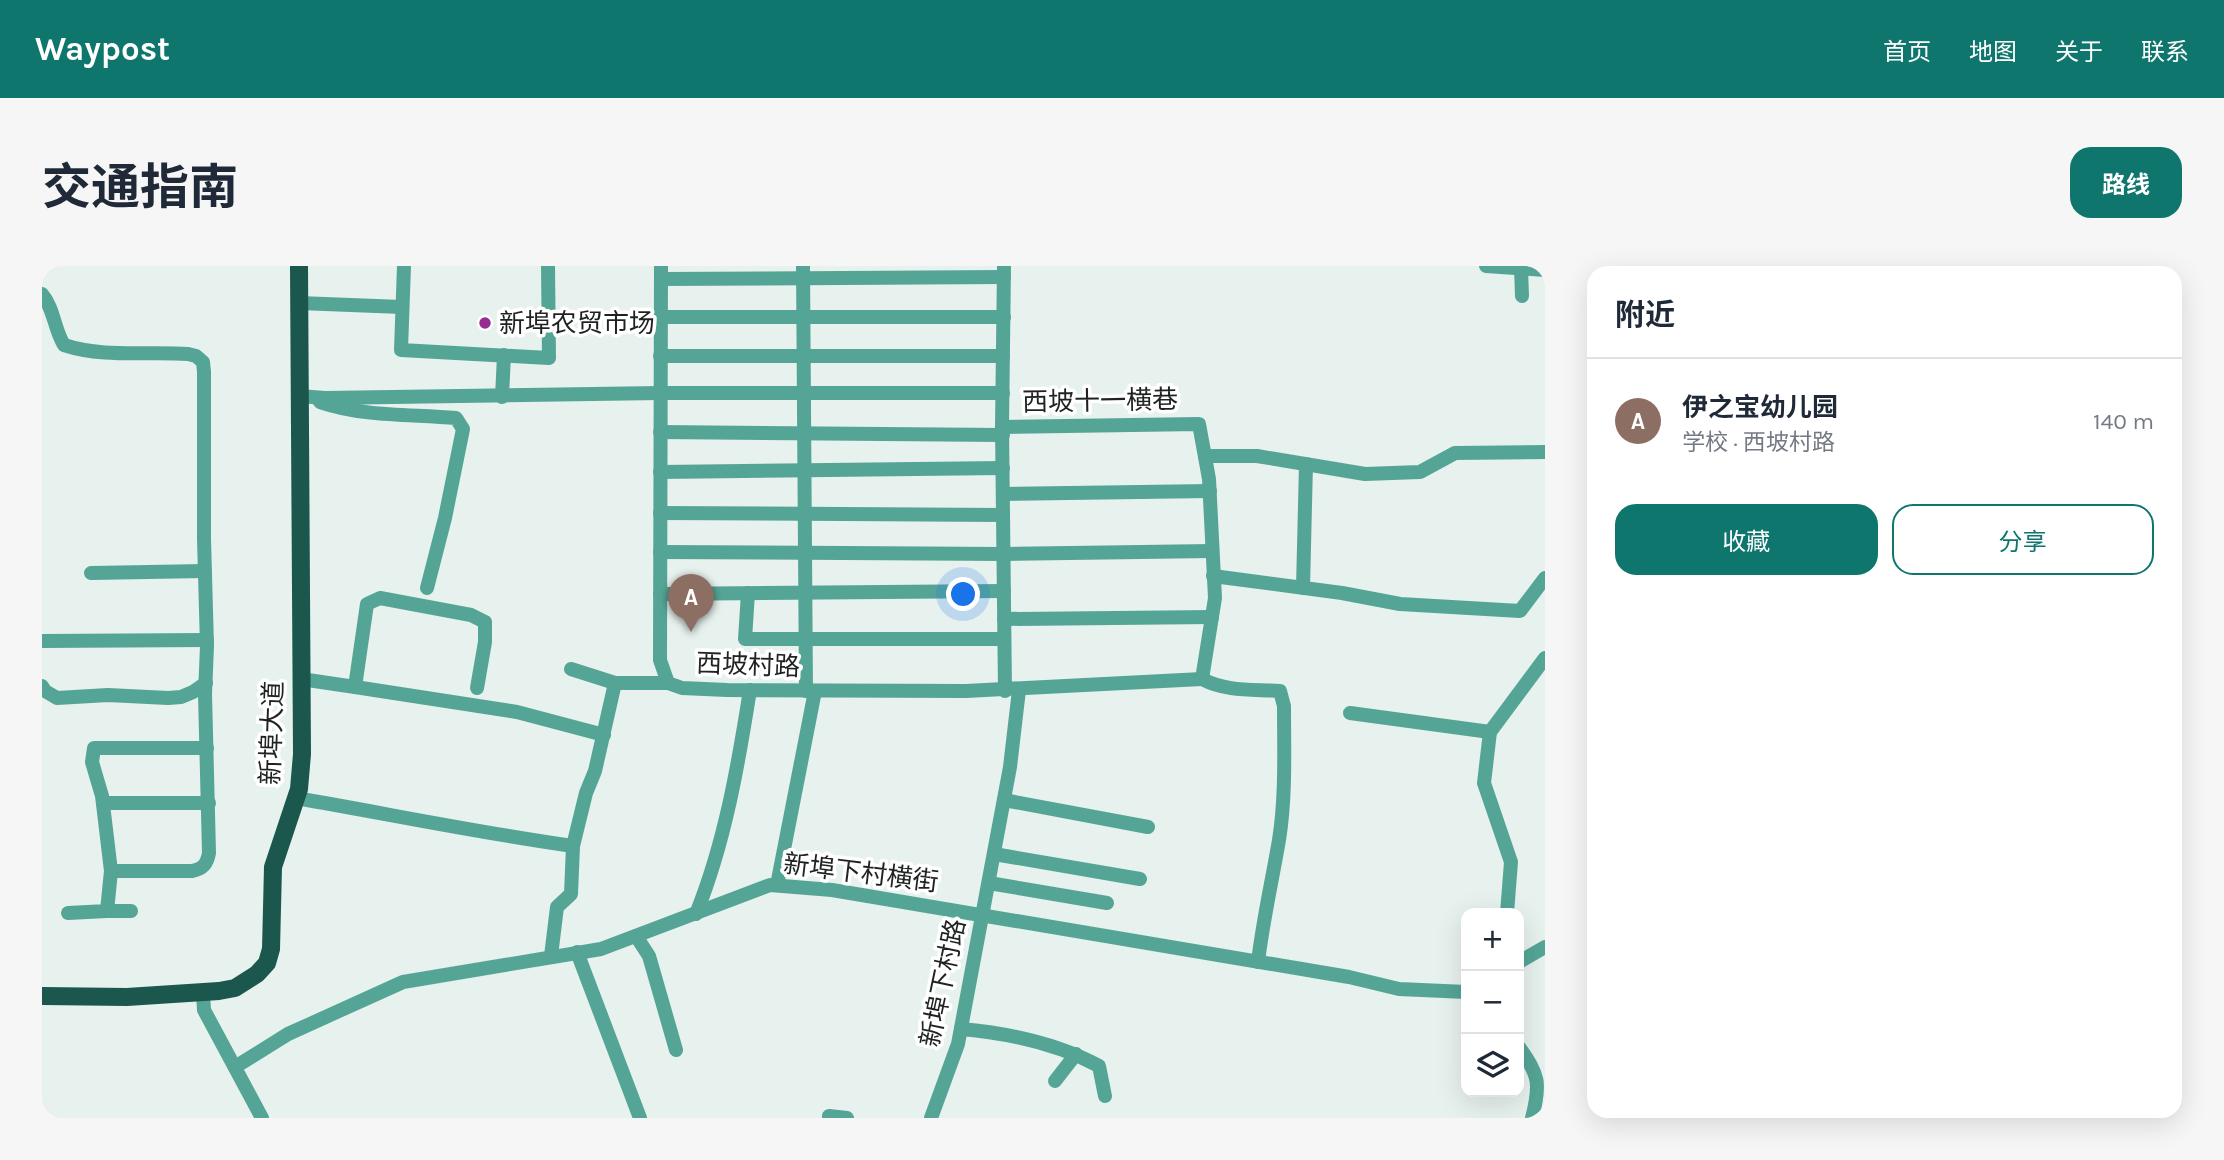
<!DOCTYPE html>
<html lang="zh">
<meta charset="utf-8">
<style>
:root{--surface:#fff;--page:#f6f6f7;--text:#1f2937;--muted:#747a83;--line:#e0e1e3;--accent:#0f766e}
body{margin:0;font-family:Karla,"Noto Sans SC",sans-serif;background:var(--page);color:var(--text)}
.controls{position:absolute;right:21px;bottom:21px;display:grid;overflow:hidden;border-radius:14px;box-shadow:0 7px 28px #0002}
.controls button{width:63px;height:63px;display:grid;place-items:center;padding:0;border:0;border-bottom:2px solid var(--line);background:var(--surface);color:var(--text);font:35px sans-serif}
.you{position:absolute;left:922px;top:329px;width:24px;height:24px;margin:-18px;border:5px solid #fff;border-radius:50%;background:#1a73e8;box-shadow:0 0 0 10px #1a73e833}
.badge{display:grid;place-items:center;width:46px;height:46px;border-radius:50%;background:var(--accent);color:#fff;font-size:23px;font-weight:700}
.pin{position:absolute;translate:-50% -58px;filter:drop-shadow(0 2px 4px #0008)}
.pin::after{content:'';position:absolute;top:37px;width:24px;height:21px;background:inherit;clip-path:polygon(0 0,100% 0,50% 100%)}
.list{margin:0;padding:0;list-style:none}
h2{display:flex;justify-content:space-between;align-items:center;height:91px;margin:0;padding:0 28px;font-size:30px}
h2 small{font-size:23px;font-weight:400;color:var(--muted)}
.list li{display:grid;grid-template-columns:46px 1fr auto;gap:21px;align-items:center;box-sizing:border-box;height:126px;padding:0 28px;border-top:2px solid var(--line)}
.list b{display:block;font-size:26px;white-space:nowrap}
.list p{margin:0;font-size:23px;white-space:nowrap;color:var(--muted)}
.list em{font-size:23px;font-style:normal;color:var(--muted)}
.actions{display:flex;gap:14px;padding:21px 28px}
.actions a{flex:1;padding:16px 0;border:2px solid var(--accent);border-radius:21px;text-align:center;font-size:24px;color:var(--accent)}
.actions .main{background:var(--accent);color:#fff}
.icon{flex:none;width:38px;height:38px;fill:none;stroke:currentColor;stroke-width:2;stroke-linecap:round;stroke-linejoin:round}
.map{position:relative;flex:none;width:1503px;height:852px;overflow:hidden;border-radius:21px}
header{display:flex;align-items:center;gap:42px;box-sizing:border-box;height:98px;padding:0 35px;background:var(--accent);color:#fff}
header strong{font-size:33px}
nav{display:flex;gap:38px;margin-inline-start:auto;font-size:24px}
.intro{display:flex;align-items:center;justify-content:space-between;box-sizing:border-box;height:168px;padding:0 42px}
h1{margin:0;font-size:49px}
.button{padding:18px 32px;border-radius:21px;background:var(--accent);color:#fff;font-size:24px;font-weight:700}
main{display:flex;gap:42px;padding:0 42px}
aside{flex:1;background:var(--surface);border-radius:21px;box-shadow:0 7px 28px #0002}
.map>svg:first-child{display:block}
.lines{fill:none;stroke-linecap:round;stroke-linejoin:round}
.minor{stroke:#55a596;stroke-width:14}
.major{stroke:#1c574d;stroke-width:18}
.poi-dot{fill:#962e92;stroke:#fff;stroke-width:2.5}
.labels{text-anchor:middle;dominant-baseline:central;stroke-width:7;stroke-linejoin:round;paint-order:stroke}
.poi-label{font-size:26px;fill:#1f2221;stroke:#fff;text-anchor:start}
.street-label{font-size:26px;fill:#1f2221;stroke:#fff}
</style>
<header>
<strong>Waypost</strong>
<nav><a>首页</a><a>地图</a><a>关于</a><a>联系</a></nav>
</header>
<div class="intro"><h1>交通指南</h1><a class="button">路线</a></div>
<main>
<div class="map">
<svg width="1503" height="852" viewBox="0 0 1503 852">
<rect width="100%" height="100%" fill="#e7f1ee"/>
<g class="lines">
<g class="minor">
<polyline points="362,0 359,84 507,92 506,0"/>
<polyline points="619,0 618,394 626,417 640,422 685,424 924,425 1160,413"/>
<polyline points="761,0 764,425"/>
<polyline points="962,0 960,161 963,425"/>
<polyline points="1444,0 1503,4"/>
<polyline points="1479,2 1480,30"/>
<polyline points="619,13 962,11"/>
<path d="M0 28C12 42 12 63 22 79 61 92 106 85 146 88L154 90 161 96 162 106V273L165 380 163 428 167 587C165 598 161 603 150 605H69"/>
<polyline points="257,37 360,41"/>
<polyline points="619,51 962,51"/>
<polyline points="618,90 961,90"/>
<polyline points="257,130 283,132 618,127 961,127"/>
<polyline points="460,131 462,89"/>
<path d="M278 136C322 151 369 148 414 152L421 163 403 252 385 322"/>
<polyline points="960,161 1157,158 1167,213 1173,332 1160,413"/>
<polyline points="618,166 961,169"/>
<polyline points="1163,190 1215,190 1323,208 1378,206 1413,187 1503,186"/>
<polyline points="618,206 961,202"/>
<polyline points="961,228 1168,225"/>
<polyline points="618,247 961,249"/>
<polyline points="618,286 962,288 1170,285"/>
<polyline points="49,307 163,305"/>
<polyline points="1171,310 1300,327 1358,338 1478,345 1503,312"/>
<polyline points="1261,322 1264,198"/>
<polyline points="706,327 703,373 962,373"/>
<polyline points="618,328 962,325"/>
<polyline points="962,353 1170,351"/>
<polyline points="0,375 165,374"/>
<polyline points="529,403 573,417"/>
<polyline points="259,413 313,421 325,338 338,332 429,349 443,356 443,376 435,422"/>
<path d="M1160 413C1185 426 1211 423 1238 425L1242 440C1242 484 1244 530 1237 574 1230 615 1221 654 1216 696"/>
<polyline points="0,420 3,425 15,432 66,429 126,432 139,431 151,426 164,417"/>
<polyline points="313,421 475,446 562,469"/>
<polyline points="1308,447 1448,466"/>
<path d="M254 532C347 548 438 567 531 580"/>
<polyline points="962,534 1106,561"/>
<polyline points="61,537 167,537"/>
<polyline points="952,588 1098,613"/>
<polyline points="947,617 1065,637"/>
<polyline points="735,619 773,425"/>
<polyline points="65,645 89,645"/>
<polyline points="26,647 65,645 69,605 60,530 50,496 52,482 165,482"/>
<polyline points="1465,647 1469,596 1442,517 1448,466 1503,392"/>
<path d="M654 648C683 576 696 500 708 424"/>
<polyline points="594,670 607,690 634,784"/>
<polyline points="535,686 598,852"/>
<polyline points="509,690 515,641 529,628 531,580 544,527 553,505 573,417 626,417"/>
<polyline points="1477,696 1503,681"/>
<polyline points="161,727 162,744 220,852"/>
<path d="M919 763C965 767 1016 778 1057 800L1063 830"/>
<path d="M1477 781C1497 809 1499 817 1490 852"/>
<polyline points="193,801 246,768 361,716 559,683 728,619 790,624 1307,711 1357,723 1424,726"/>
<polyline points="1013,815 1034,788"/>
<polyline points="787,850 805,852"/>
<polyline points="889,852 916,778 968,501 977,424"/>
</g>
<polyline class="major" points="0,730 85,731 177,725 193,722 215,708 225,697 229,683 231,601 257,523 260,488 257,0"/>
</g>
<circle class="poi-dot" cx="443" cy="57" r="7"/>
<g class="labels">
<g class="poi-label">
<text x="457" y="57">新埠农贸市场</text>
</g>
<g class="street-label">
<text transform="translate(1058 135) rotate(-1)">西坡十一横巷</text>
<text transform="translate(706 399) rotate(2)">西坡村路</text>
<text transform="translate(230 467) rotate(-88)">新埠大道</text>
<text transform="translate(819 607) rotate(7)">新埠下村横街</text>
<text transform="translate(901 717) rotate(-78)">新埠下村路</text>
</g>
</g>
</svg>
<div class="controls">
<button>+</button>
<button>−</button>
<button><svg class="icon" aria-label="layers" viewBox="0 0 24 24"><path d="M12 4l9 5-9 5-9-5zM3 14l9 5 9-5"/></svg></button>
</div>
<div class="you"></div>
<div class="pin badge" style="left:649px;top:366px;background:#8d6e63">A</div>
</div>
<aside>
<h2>附近<small></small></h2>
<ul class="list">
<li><span class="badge" style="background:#8d6e63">A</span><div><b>伊之宝幼儿园</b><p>学校 · 西坡村路</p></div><em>140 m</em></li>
</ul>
<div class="actions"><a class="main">收藏</a><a>分享</a></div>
</aside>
</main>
